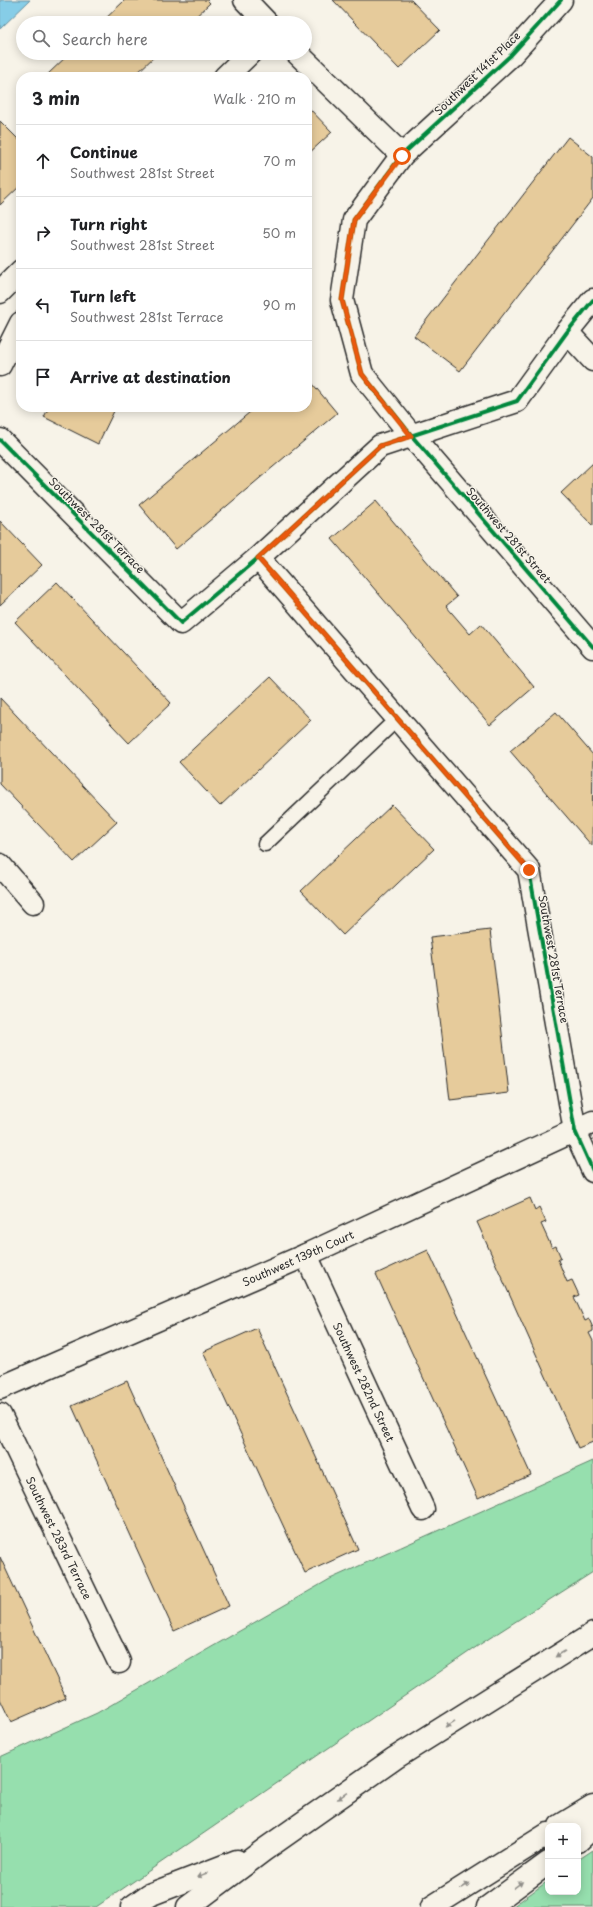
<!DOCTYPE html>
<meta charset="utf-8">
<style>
:root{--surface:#fff;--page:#f2f2f2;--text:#202124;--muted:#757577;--line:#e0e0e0}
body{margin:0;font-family:"Playpen Sans",sans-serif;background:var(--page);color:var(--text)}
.controls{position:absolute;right:12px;bottom:12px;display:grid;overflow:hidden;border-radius:8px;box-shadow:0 2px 10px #0003}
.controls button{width:36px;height:36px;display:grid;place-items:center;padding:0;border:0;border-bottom:1px solid var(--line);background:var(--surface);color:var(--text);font:20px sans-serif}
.stop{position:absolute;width:12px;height:12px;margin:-9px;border:3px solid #ea580c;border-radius:50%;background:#fff}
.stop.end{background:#ea580c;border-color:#fff;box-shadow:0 1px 4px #0008}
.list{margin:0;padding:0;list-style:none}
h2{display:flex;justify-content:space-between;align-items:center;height:52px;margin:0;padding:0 16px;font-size:17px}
h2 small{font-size:13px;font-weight:400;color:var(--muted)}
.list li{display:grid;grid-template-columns:26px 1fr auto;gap:12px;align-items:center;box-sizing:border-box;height:72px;padding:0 16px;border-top:1px solid var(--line)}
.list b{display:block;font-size:15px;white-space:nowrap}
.list p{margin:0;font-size:13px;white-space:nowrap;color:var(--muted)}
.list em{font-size:13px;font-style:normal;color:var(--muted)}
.icon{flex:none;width:22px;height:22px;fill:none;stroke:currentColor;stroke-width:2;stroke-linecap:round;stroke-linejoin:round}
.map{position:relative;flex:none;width:593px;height:1907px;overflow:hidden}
.search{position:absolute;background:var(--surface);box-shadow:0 2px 10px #0003;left:16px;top:16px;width:296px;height:44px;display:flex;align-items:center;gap:10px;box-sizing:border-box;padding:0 14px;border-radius:22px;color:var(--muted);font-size:15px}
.panel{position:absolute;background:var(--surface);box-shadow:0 2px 10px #0003;left:16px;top:72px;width:296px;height:340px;border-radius:16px}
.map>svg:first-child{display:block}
.green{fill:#96dfae;stroke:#60856c}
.water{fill:#86cde7;stroke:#628c9c}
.building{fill:#e6cb9b;stroke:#2b2b2b}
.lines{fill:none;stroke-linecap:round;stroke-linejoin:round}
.service-casing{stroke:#2b2b2b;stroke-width:17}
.minor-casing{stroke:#2b2b2b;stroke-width:25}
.motorway-casing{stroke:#2b2b2b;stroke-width:25}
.service{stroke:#f7f3e8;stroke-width:14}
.minor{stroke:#f7f3e8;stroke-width:22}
.motorway{stroke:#f7f3e8;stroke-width:22}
.cycleway-casing{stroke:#f7f3e8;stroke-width:6}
.cycleway{stroke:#00873e;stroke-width:4}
.oneway{fill:#918f8a}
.route{stroke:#ea580c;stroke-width:5}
.labels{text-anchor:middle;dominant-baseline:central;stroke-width:3;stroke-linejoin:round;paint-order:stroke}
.street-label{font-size:11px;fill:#2b2b2b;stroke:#f7f3e8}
</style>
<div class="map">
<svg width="593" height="1907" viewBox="0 0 593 1907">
<rect width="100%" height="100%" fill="#f7f3e8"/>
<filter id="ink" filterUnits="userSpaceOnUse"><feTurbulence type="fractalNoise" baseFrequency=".025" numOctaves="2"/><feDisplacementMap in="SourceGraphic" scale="8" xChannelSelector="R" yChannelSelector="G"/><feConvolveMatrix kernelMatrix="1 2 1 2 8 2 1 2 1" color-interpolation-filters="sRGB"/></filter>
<g filter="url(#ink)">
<g class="green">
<polygon points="593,1461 593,1572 482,1643 96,1907 0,1907 0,1757 97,1713 330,1579"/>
<polygon points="593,1850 593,1907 512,1907 548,1881 548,1892 578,1892 578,1860"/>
</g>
<polygon class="water" points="0,0 30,0 0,29"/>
<g class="building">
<polygon points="125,0 207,0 210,3 189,23 101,23"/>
<polygon points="333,0 411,0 440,30 399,69"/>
<polygon points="70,53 158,53 133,77 49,77 47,75"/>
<polygon points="307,106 332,132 307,155"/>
<polygon points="0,121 21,142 21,185 0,205"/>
<polygon points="568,137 593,157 593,198 460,371 414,336"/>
<polygon points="307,377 337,413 176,549 139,505 256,407 307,407"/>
<polygon points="49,407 116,407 98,444 44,417"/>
<polygon points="593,463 593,526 561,493"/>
<polygon points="376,501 457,597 446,606 470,634 481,624 534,687 490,725 332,539"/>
<polygon points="0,521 42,565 0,605"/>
<polygon points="57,582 171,703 129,743 15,622"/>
<polygon points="270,677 311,720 220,806 179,762"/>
<polygon points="0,698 117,822 74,862 0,784"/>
<polygon points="556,712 593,755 592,846 510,751"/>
<polygon points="392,805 434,849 343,935 301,891"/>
<polygon points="490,930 509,1093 450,1100 430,937"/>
<polygon points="530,1198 535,1210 539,1207 546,1222 541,1224 552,1248 556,1246 561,1258 558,1260 567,1282 572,1280 579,1295 574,1297 585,1321 589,1319 593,1328 593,1331 589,1333 593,1341 593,1442 578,1448 477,1222"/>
<polygon points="428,1250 531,1475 478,1498 376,1274"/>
<polygon points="257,1328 358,1549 305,1573 203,1352"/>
<polygon points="127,1381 229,1606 174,1631 72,1406"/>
<polygon points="0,1557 66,1698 11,1722 0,1699"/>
</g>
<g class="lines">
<g class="service-casing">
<polyline id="service" points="265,844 398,718"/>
</g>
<g class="minor-casing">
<g id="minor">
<polyline points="245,0 267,23"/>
<polyline points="561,0 511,55 402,155 354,220 342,300 362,374 411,435 593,647"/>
<polyline points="297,53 402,155"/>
<polyline points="225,77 250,53"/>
<polyline points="0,292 21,271"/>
<polyline points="567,332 593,360"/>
<polyline points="0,365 21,323"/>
<polyline points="0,440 181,623 258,558 380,446 517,401 567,332 593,300"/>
<polyline points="258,558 529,870 575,1131 593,1171"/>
<polyline points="0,865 33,903"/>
<polyline points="306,1255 423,1509"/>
<polyline points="0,1388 306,1255 593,1122"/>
<polyline points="0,1415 119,1662"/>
</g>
</g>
<g class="motorway-casing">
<g id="motorway">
<polyline points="560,1826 593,1806"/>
<polyline points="578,1841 593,1827"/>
<polyline points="132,1907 149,1895 237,1861"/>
<polyline points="188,1907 264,1850 395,1758 593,1634"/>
<polyline points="432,1907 548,1834"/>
<polyline points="488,1907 548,1863"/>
</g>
</g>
<use href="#service" class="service"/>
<use href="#minor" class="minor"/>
<use href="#motorway" class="motorway"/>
<g class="cycleway-casing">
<g id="cycleway">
<polyline points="561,0 511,55 402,155 354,220 342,300 362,374 411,435 593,647"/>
<polyline points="0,440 181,623 258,558 380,446 517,401 567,332 593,300"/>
<polyline points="258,558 529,870 575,1131 593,1171"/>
</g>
</g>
<use href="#cycleway" class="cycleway"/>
</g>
<defs><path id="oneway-solid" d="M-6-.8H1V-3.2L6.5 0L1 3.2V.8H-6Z"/></defs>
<g class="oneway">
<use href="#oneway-solid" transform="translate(560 1654) rotate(148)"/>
<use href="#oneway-solid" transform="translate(450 1724) rotate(148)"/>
<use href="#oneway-solid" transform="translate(342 1796) rotate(145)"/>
<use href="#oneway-solid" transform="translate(202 1875) rotate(158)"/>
<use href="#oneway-solid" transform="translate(518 1885) rotate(-36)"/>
<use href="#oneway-solid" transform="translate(465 1886) rotate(-33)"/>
</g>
</g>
<g class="lines" filter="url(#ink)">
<polyline class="route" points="402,156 354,220 342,300 362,374 411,436 380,446 258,558 529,870"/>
</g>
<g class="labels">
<g class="street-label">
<text transform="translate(477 73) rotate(-44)">Southwest 141st Place</text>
<text transform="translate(97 525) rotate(45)">Southwest 281st Terrace</text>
<text transform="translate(509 535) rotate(49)">Southwest 281st Street</text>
<text transform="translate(554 959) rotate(80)">Southwest 281st Terrace</text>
<text transform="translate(298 1258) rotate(-24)">Southwest 139th Court</text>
<text transform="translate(364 1382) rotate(65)">Southwest 282nd Street</text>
<text transform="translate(59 1538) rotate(64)">Southwest 283rd Terrace</text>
</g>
</g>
</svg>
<div class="controls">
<button>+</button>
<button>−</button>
</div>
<div class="stop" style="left:402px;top:156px"></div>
<div class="stop end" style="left:529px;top:870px"></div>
<div class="search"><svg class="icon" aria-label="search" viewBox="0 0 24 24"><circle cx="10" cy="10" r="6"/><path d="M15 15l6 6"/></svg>Search here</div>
<section class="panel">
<h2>3 min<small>Walk · 210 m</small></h2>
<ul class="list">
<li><svg class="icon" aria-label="ahead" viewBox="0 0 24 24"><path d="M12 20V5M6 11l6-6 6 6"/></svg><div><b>Continue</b><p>Southwest 281st Street</p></div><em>70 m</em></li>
<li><svg class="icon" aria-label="right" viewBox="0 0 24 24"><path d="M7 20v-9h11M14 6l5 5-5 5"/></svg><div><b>Turn right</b><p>Southwest 281st Street</p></div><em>50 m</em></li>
<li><svg class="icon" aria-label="left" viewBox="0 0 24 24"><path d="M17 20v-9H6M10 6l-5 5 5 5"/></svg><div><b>Turn left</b><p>Southwest 281st Terrace</p></div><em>90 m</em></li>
<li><svg class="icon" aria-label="arrive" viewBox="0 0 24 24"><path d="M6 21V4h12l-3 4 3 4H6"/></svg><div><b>Arrive at destination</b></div></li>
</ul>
</section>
</div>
